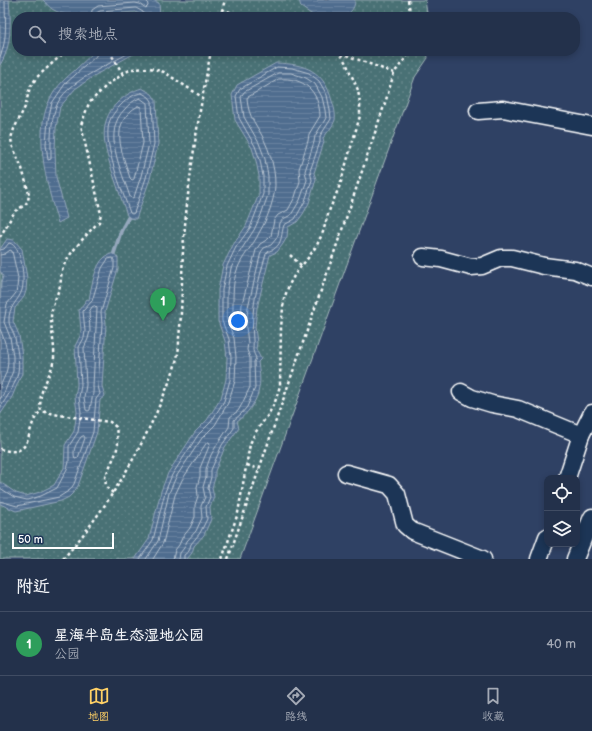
<!DOCTYPE html>
<html lang="zh">
<meta charset="utf-8">
<style>
:root{--surface:#23314b;--page:#2f3d55;--text:#f1f3f6;--muted:#a3a9b5;--line:#404c63;--accent:#ffd166}
body{margin:0;font-family:"Balsamiq Sans","LXGW WenKai TC",sans-serif;background:var(--page);color:var(--text)}
.controls{position:absolute;right:12px;bottom:12px;display:grid;overflow:hidden;border-radius:8px;box-shadow:0 2px 6px #0003}
.controls button{width:36px;height:36px;display:grid;place-items:center;padding:0;border:0;border-bottom:1px solid var(--line);background:var(--surface);color:var(--text);font:20px sans-serif}
.scale{position:absolute;left:12px;bottom:10px;width:102px;box-sizing:border-box;padding-left:4px;border:2px solid #fff;border-top:0;font-size:11px;line-height:14px;white-space:nowrap;color:#fff;-webkit-text-stroke:3px #1d3557;paint-order:stroke}
.you{position:absolute;left:238px;top:321px;width:14px;height:14px;margin:-10px;border:3px solid #fff;border-radius:50%;background:#1a73e8;box-shadow:0 0 0 6px #1a73e833}
.badge{display:grid;place-items:center;width:26px;height:26px;border-radius:50%;background:var(--accent);color:#fff;font-size:13px;font-weight:700}
.pin{position:absolute;translate:-50% -33px;filter:drop-shadow(0 1px 2px #0008)}
.pin::after{content:'';position:absolute;top:21px;width:14px;height:12px;background:inherit;clip-path:polygon(0 0,100% 0,50% 100%)}
.list{margin:0;padding:0;list-style:none}
h2{display:flex;justify-content:space-between;align-items:center;height:52px;margin:0;padding:0 16px;font-size:17px}
h2 small{font-size:13px;font-weight:400;color:var(--muted)}
.list li{display:grid;grid-template-columns:26px 1fr auto;gap:12px;align-items:center;box-sizing:border-box;height:64px;padding:0 16px;border-top:1px solid var(--line)}
.list b{display:block;font-size:15px;white-space:nowrap}
.list p{margin:0;font-size:13px;white-space:nowrap;color:var(--muted)}
.list em{font-size:13px;font-style:normal;color:var(--muted)}
.icon{flex:none;width:22px;height:22px;fill:none;stroke:currentColor;stroke-width:2;stroke-linecap:round;stroke-linejoin:round}
.map{position:relative;flex:none;width:592px;height:559px;overflow:hidden}
.search{position:absolute;background:var(--surface);box-shadow:0 2px 6px #0003;left:12px;right:12px;top:12px;height:44px;display:flex;align-items:center;gap:10px;box-sizing:border-box;padding:0 14px;border-radius:16px;color:var(--muted);font-size:15px}
.sheet{height:116px;background:var(--surface)}
nav{display:flex;justify-content:space-around;align-items:center;box-sizing:border-box;height:56px;border-top:1px solid var(--line);background:var(--surface);font-size:11px;color:var(--muted)}
nav a{display:grid;justify-items:center;gap:2px}
nav .on{color:var(--accent)}
.map>svg:first-child{display:block}
.grass{fill:url(#grass-dots);stroke:#a4b8ba}
.water{fill:url(#water-rules);stroke:#95a7bc}
.lines{fill:none;stroke-linecap:round;stroke-linejoin:round}
.shore{stroke:#b9c5d2;stroke-width:1}
.stream{stroke:#95a7bc;stroke-width:4}
.minor-casing{stroke:#fff;stroke-width:19}
.path{stroke:#fff;stroke-width:2.5;stroke-dasharray:3 3;stroke-linecap:butt}
.minor{stroke:#1d3557;stroke-width:16}
</style>
<div class="map">
<svg width="592" height="559" viewBox="0 0 592 559">
<defs>
<pattern id="grass-dots" width="8" height="8" patternUnits="userSpaceOnUse"><rect width="8" height="8" fill="#487175"/><path d="M2 2h.1M6 6h.1" fill="none" stroke="#63868a" stroke-width="1.8" stroke-linecap="round"/></pattern>
<pattern id="water-rules" width="6" height="5" patternUnits="userSpaceOnUse"><rect width="6" height="5" fill="#4f6d8f"/><path d="M0 2.5h6" fill="none" stroke="#6983a0"/></pattern>
</defs>
<rect width="100%" height="100%" fill="#2f4164"/>
<filter id="ink" filterUnits="userSpaceOnUse"><feTurbulence type="fractalNoise" baseFrequency=".025" numOctaves="2"/><feDisplacementMap in="SourceGraphic" scale="8" xChannelSelector="R" yChannelSelector="G"/><feConvolveMatrix kernelMatrix="1 2 1 2 8 2 1 2 1" color-interpolation-filters="sRGB"/></filter>
<g filter="url(#ink)">
<polygon class="grass" points="0,0 425,0 427,13 425,17 17,17 17,51 427,51 428,58 415,77 240,559 0,559"/>
<g class="water">
<path d="M0 0H9C11 22 12 46 0 65Z"/>
<path d="M43 0H153L159 3 160 17H142L136 12C110 13 74 23 52 9 49 7 46 3 43 0Z"/>
<path d="M299 0H355C355 21 326 20 311 14 308 12 304 9 301 7Z"/>
<path d="M95 51H139L97 74 75 89 60 107 56 128 55 150 56 177 67 218 58 223C47 185 30 128 54 92 60 83 67 77 75 70 82 64 88 57 95 51Z"/>
<path d="M276 63C305 64 324 70 332 101 334 106 336 114 335 120 333 126 327 133 323 138L324 142 314 173 316 179 309 203 303 214 297 222 288 227 287 237 283 244 277 252 270 255 257 308 255 327 257 343 256 349 261 359 258 362C259 370 261 379 259 388 258 400 247 415 237 421L239 428 225 447 215 471V478L212 488 214 497 210 507 211 519 204 535 194 546 192 553 187 559H135L149 539 161 491 168 473 195 432 207 420 221 398 226 379 227 358 225 341 218 321V290L223 265 233 245 246 226 259 194V176L256 161 252 148 235 120 232 95 237 85Z"/>
<path d="M142 88 152 94 156 100 158 144 150 179 136 219 128 218C123 204 118 189 113 174 105 149 96 123 118 102 126 95 132 91 142 88Z"/>
<polygon points="7,239 14,240 22,249 27,278 26,291 24,297 15,308 13,321 19,335 22,356 22,373 12,397 0,415 0,306 1,283 3,276 0,271 0,249"/>
<path d="M114 253 118 258V269L105 312 106 324 102 386 105 396 100 400 97 432 78 486 73 493 69 497 61 501 16 511 0 504V482L16 493 26 496 40 492 54 485 64 468 65 445 74 431 77 412 75 397 77 385 75 346 80 336 81 330 79 310 87 299 89 300C91 288 95 264 105 257 107 255 111 254 114 253Z"/>
</g>
<g class="lines">
<g class="shore">
<polyline points="91,17 92,10 98,6 135,3 140,4 146,8 148,6 147,0"/>
<polyline points="96,17 96,13 100,11 136,8 143,12 144,17"/>
<path d="M97 51 96 56 65 84 52 103 48 120 46 144 48 160 51 159C51 142 50 123 56 107 65 81 110 65 132 51"/>
<path d="M0 57C8 38 5 20 5 0"/>
<path d="M279 79C304 77 319 91 320 116L309 134 308 141 299 169 300 181 295 197 288 210 278 215 274 220 271 236 268 239 260 244 256 250 242 304 240 328 238 329C233 323 233 314 233 306 233 294 233 281 237 270 242 256 253 246 259 233 265 223 270 211 273 199 278 182 273 159 265 142 258 125 248 119 247 98Z"/>
<path d="M142 93 149 97 152 101 154 144 146 178 134 213 132 214 130 213C122 189 103 147 109 123 111 116 116 110 121 105 127 99 133 94 142 93Z"/>
<path d="M140 98 147 103 149 144 141 176 134 197 132 198 130 197C122 171 101 132 125 109 129 104 134 100 140 98Z"/>
<path d="M138 106 141 107 143 143 134 179 132 180 130 178C122 152 108 123 138 106Z"/>
<path d="M0 250 4 249 9 243C22 245 25 280 22 290 19 301 8 306 9 321 9 327 14 332 15 338 17 349 20 361 18 372 16 384 7 397 0 408"/>
<polyline points="0,255 5,254 10,250 12,251 18,278 17,288 16,293 7,304 4,322 10,337 13,356 13,371 4,393 0,399"/>
<path d="M95 306 97 308 93 386C94 394 91 401 90 410L88 411 86 410 84 397 86 385 84 348 88 339 90 331 89 312 92 307Z"/>
<path d="M0 329C5 341 10 356 7 369 6 375 2 381 0 387"/>
<path d="M84 436 85 438 78 458 75 459C72 450 76 444 81 437Z"/>
<polyline points="0,488 14,497 27,500 41,496 57,488 67,469 69,462 69,446 78,432 81,412 79,397 81,385 79,347 84,338 85,331 83,311 92,301 102,268 108,259 113,258 114,260 114,268 101,312 102,324 98,386 100,394 96,399 93,432 74,484 70,490 59,497 17,506 0,501"/>
<path d="M140 559 153 540 165 492 172 475 198 435 211 422 224 401 230 380 231 357 229 339 222 321V290L227 266 236 247 250 228 263 194V176L260 160 255 146 239 118 236 96 240 89 277 67 292 68 309 73 319 81 327 95 330 110 331 119 320 136V142L310 171 312 180 305 201 295 219 284 225C281 233 283 243 274 249 271 251 269 250 266 254 258 282 250 311 253 340 254 350 251 348 256 358L254 362 255 388 247 407 241 414 234 420V428L222 445 211 470V477L208 488 210 497 206 507 207 519 200 533 191 544 189 551 184 555V559"/>
<polyline points="146,559 158,541 169,493 176,477 202,438 215,425 228,403 235,381 236,357 234,338 227,320 227,291 231,268 241,250 254,230 261,215 268,195 268,176 265,159 259,143 244,117 241,97 244,92 278,73 291,73 306,78 315,84 322,97 325,110 326,118 315,136 314,142 305,171 307,180 300,200 291,215 283,219 280,223 278,235 276,239 271,245 264,248 261,252 248,307 246,327 248,343 247,350 250,358 250,387 242,404 238,411 230,417 229,427 218,443 211,455 206,469 206,477 203,487 205,497 201,506 202,518 196,531 187,541 184,548 180,553 179,559"/>
<polyline points="153,559 163,543 175,495 182,480 207,442 209,442 210,444 200,468 200,476 197,487 198,496 195,505 195,517 190,528 182,538 179,545 175,550 173,559"/>
</g>
<polyline class="stream" points="114,253 121,231 128,218"/>
<g class="minor-casing">
<g id="minor">
<polyline points="478,111 503,109 592,126"/>
<polyline points="423,257 441,259 471,267 482,266 501,258 512,258 544,266 575,270 592,277"/>
<polyline points="461,392 472,398 492,404 518,409 581,435"/>
<polyline points="346,473 389,485 397,494 405,525 412,531 483,559"/>
<polyline points="567,478 581,435 592,413"/>
<polyline points="539,559 547,537"/>
<polyline points="575,559 592,517"/>
</g>
</g>
<g class="path">
<polyline points="408,0 411,17"/>
<polyline points="222,9 243,17"/>
<polyline points="220,17 225,0"/>
<polyline points="109,51 123,74"/>
<polyline points="335,51 394,73"/>
<polyline points="0,237 15,211 25,205 28,201 29,194 22,168 12,145 11,138 14,129 25,107 30,87 37,77 66,51"/>
<polyline points="290,255 302,266"/>
<path d="M0 449C37 460 23 426 41 411"/>
<polyline points="247,465 259,469"/>
<path d="M113 493 106 487 105 477 116 453 118 444 116 427 110 422 59 415 41 411C37 388 51 379 54 358 55 345 51 332 51 318 51 308 56 298 59 289 62 281 60 273 64 265 68 255 90 230 99 222L101 214 81 125 89 103 108 84 131 69 150 68 164 72 202 97"/>
<path d="M63 559C103 513 133 465 158 409 165 392 173 375 177 358 179 351 179 343 179 337 183 303 181 270 184 237 189 174 199 112 211 51"/>
<polyline points="222,559 238,513 250,444 255,433 268,415 275,402 280,386 281,327 284,299 289,285 295,274 308,258 317,245 323,232 329,211 340,185 360,116 360,103 358,90 347,65 340,53"/>
<polyline points="228,559 352,201 386,100 394,73 411,51"/>
</g>
<use href="#minor" class="minor"/>
</g>
</g>
</svg>
<div class="controls">
<button><svg class="icon" aria-label="locate" viewBox="0 0 24 24"><circle cx="12" cy="12" r="6"/><path d="M12 2v4M12 18v4M2 12h4M18 12h4"/></svg></button>
<button><svg class="icon" aria-label="layers" viewBox="0 0 24 24"><path d="M12 4l9 5-9 5-9-5zM3 14l9 5 9-5"/></svg></button>
</div>
<div class="scale">50 m</div>
<div class="you"></div>
<div class="pin badge" style="left:163px;top:321px;background:#2e9e5b">1</div>
<div class="search"><svg class="icon" aria-label="search" viewBox="0 0 24 24"><circle cx="10" cy="10" r="6"/><path d="M15 15l6 6"/></svg>搜索地点</div>
</div>
<section class="sheet">
<h2>附近<small></small></h2>
<ul class="list">
<li><span class="badge" style="background:#2e9e5b">1</span><div><b>星海半岛生态湿地公园</b><p>公园</p></div><em>40 m</em></li>
</ul>
</section>
<nav>
<a class="on"><svg class="icon" aria-label="map" viewBox="0 0 24 24"><path d="M3 6l6-2 6 2 6-2v14l-6 2-6-2-6 2zM9 4v14M15 6v14"/></svg>地图</a>
<a><svg class="icon" aria-label="directions" viewBox="0 0 24 24"><path d="M12 3l9 9-9 9-9-9zM9 14v-3h6M13 9l2 2-2 2"/></svg>路线</a>
<a><svg class="icon" aria-label="saved" viewBox="0 0 24 24"><path d="M7 4h10v16l-5-4-5 4z"/></svg>收藏</a>
</nav>
